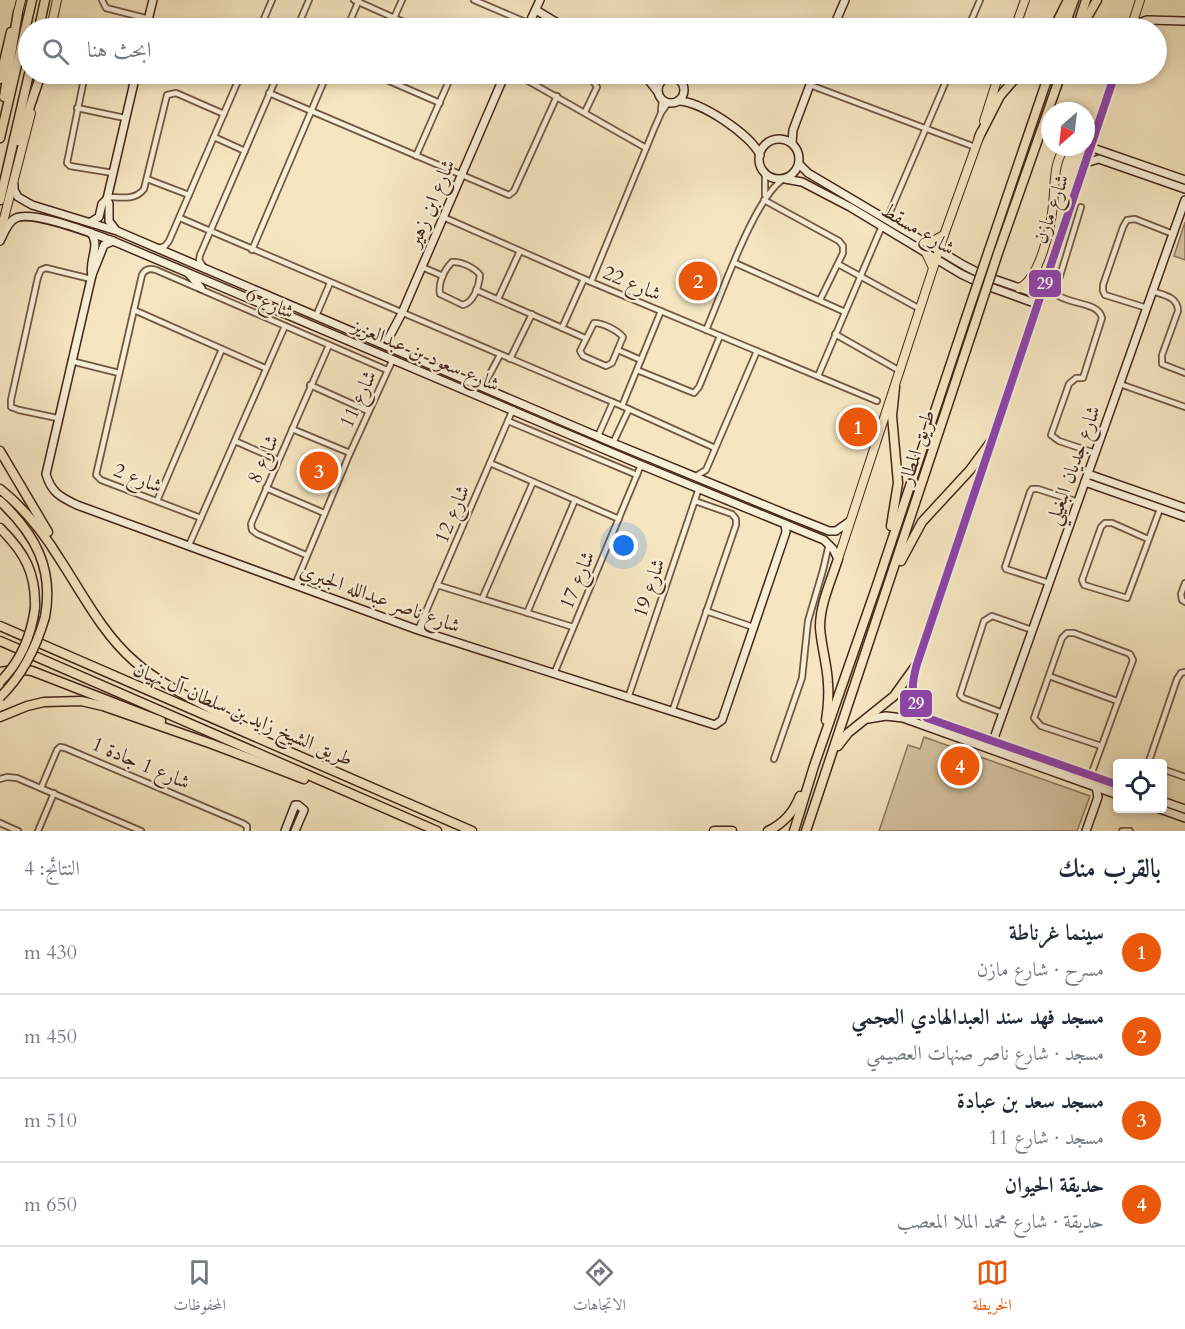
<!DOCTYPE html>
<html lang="ar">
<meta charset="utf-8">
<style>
:root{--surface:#fff;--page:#f2f2f3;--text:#1f2937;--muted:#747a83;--line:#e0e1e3;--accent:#ea580c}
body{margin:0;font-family:Cardo,Amiri,serif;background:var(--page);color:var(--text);direction:rtl}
.controls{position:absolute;right:18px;bottom:18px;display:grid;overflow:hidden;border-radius:6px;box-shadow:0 3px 9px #0003}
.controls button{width:54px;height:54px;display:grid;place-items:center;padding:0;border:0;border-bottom:2px solid var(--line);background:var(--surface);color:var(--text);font:30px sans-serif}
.compass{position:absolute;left:1041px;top:102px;width:54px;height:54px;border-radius:50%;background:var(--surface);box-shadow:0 3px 9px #0003;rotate:208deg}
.you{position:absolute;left:624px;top:546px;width:21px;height:21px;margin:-15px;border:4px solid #fff;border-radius:50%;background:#1a73e8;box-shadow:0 0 0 9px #1a73e833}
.badge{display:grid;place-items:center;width:39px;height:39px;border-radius:50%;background:var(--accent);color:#fff;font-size:20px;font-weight:700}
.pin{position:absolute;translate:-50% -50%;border:3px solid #fff;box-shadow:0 2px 6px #0006}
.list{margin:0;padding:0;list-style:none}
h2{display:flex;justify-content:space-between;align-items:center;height:78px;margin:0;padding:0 24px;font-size:26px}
h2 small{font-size:20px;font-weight:400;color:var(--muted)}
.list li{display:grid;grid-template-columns:39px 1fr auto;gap:18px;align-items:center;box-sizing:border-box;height:84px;padding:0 24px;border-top:2px solid var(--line)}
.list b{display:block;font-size:22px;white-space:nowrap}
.list p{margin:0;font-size:20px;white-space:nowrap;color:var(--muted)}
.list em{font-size:20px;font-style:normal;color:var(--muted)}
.icon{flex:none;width:33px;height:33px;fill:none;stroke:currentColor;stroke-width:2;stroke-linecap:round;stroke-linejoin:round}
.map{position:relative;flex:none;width:1185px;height:831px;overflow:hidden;direction:ltr}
.search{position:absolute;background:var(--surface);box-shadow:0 3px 9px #0003;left:18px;right:18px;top:18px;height:66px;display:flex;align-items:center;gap:15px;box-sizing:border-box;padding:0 21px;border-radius:33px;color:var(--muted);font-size:22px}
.sheet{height:414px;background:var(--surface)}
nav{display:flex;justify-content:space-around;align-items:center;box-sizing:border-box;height:84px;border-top:2px solid var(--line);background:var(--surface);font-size:16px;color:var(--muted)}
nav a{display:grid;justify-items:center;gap:3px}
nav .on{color:var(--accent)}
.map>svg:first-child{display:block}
.green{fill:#d7c6a4;stroke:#8e765e;stroke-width:1.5}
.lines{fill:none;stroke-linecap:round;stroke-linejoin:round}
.street-casing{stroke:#715743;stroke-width:8}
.secondary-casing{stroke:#452719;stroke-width:10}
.primary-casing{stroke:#452719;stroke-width:10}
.highway-casing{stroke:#452719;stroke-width:11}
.street{stroke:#f8efd7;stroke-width:4.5}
.secondary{stroke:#f8efd7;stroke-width:7}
.primary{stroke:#f5e6c1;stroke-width:8}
.highway{stroke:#f5e6c1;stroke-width:8}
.highway-bridge-casing{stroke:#452719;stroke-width:11;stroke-linecap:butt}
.highway-bridge{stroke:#f5e6c1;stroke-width:8}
.bus-1-casing{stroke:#f8efd7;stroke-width:12}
.bus-1{stroke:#8e44ad;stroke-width:8}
.labels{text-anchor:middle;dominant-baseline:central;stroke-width:4.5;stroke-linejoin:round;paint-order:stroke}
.street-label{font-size:20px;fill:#452719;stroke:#f8efd7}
.line-badge{stroke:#f8efd7;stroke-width:2}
.badge-label{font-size:16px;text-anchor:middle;font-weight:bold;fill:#fff}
</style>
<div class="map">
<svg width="1185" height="831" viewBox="0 0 1185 831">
<rect width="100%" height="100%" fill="#f5e6c1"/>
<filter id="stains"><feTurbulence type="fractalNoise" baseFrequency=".00333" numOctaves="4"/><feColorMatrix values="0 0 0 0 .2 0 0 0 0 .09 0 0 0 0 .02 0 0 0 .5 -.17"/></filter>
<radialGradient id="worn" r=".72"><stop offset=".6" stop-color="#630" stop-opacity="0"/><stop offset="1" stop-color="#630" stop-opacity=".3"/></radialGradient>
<g class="green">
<polygon points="1185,222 1185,260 1174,256"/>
<polygon points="924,737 1090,796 1077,831 879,831 908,745 920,749"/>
</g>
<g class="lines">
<g class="street-casing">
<g id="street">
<polyline points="102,0 106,8 149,19"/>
<polyline points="354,0 417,28"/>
<polyline points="474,0 530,24"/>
<polyline points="394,18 402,0"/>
<polyline points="260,28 272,0"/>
<polyline points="297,28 309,0"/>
<polyline points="347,28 359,0"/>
<polyline points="968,28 980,0"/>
<polyline points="85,74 67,163 70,166 113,173"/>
<polyline points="373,74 440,103"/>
<polyline points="516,74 646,148"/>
<polyline points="579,74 593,81 597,87 585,112"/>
<polyline points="810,85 975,147"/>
<polyline points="269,93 509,195 514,191 557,96"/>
<polyline points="77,108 125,118"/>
<polyline points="661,110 662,100"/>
<polyline points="214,137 245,151"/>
<polyline points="416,156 452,74"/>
<polyline points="765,172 765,195"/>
<polyline points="147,179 189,195"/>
<path d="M107 197C120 197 135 201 144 189L167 95 176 93 224 114"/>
<polyline points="764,200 839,241 843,246 843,253 820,300"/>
<path d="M1081 207 1056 289V294C1068 305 1098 301 1102 318L1083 378H1076L1069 384 1051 435 1059 441 1095 453"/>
<polyline points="443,217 591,282 877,401"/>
<polyline points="180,218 622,406 715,448"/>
<polyline points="887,219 949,74"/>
<polyline points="159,248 165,246 169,241 241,74"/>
<polyline points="252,250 327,74"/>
<path d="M452 262C461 261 475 268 480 275 479 286 474 302 463 305L440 294C438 283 444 270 452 262Z"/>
<polyline points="735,263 845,312"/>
<polyline points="838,264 920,309"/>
<polyline points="203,266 199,260 200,255 278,74"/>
<polyline points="422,267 443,276"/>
<polyline points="591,282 654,129 661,113 668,103"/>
<polyline points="476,290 585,338"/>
<path d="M1152 291C1164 295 1178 297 1178 311L1162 355V364L1185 373"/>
<polyline points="498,299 520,251"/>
<polyline points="1147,308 1105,295 1103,291 1103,285 1123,227 1127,220 1135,219 1173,234"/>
<polyline points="134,310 265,368"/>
<polyline points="316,316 330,283"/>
<path d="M594 323C603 323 617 330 623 337L612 363 606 366 583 356 580 351Z"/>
<polyline points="562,328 584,279"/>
<path d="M706 330C722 294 753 201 782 180"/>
<polyline points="835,334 900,371"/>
<polyline points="618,350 641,360"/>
<polyline points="510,359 532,314"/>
<polyline points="71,361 119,373"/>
<polyline points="637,370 694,393 699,387 720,336"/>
<polyline points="818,376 882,226"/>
<polyline points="1120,384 1185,407"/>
<polyline points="310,385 368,411"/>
<polyline points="483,387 500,355"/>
<polyline points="622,406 661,311"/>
<polyline points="57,418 19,410 11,407 11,400 38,277 41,270 46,268 91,279"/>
<polyline points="508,421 637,475"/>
<polyline points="292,429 350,453"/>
<polyline points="598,436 613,402"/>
<polyline points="235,441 278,460"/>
<polyline points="613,443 629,409"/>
<polyline points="490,463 619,519"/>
<polyline points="696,476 706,470 757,351"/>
<polyline points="266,488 324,513"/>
<polyline points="157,501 222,349"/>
<path d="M201 518 101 480 96 475 142 275C145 269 150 268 156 270L387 370"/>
<polyline points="1148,539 1112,523 1105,523 1101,527 1082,580 1084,585 1127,598 1160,509"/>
<polyline points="189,545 285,326"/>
<polyline points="306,555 257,534 252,530 251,524 329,345"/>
<polyline points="1049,583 1006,569 1005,567 1030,492 1032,489 1038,489 1078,502"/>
<polyline points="1185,583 1181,594 1182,600 1185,602"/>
<polyline points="295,585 350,453 393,359"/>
<polyline points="437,585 573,627"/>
<polyline points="482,599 533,482"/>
<polyline points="706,611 753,627"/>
<polyline points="527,613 575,500"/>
<polyline points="418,630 513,409"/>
<polyline points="554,674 641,465"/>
<polyline points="1049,676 1117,701"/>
<polyline points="628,698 699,488"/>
<polyline points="672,712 736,525 736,519 732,514 695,501"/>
<polyline points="1003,713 963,698 960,695 984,621 992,616 1032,630"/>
<polyline points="774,759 802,678 808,621 823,570 829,544"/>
<polyline points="1148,764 1177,679 1181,673 1185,672"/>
<polyline points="1162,769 1185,777"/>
<polyline points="1091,775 1133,660 1130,654 1074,633 1067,633 1062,638 1034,718 1041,726 1101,746"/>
<polyline points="0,779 7,777 17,778 141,831"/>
<polyline points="41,788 57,750 60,747 65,748 242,823 247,826 247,831"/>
<polyline points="0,823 18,831"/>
<polyline points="38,831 54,793"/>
<polyline points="1122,831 1130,831"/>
</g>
</g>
<g class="secondary-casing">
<g id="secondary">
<polyline points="536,10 566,28"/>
<polyline points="1131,26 1147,20 1185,21"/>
<polyline points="146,28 153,0"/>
<polyline points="527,28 540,0"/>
<polyline points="833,28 845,0"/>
<polyline points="644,74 657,91"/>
<circle cx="671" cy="90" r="13"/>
<path d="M678 101C701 101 751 135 760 155"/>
<circle cx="779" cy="159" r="20"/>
<polyline points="792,143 793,130 814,74"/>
<polyline points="1090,147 1185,180"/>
<polyline points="1085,163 1099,159 1185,189"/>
<polyline points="799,164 808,173 965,266 985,276 1040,295"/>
<polyline points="785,179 802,182 850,207 961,274 982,284 1037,304"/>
<polyline points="14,185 14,190 18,197 32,205 117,231 613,443 791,516 829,531 836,531 850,521"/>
<polyline points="107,199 109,204 109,221 115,229"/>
<polyline points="91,222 99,217 102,204 107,199 136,74"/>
<path d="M91 233C101 246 88 261 92 275"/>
<path d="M0 241C4 234 7 222 16 218 33 210 93 234 113 241L641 465 824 540 833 549 838 559"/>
<path d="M113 241 104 245 92 275 46 474C51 492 60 497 77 505L418 630 715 725 722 720 786 532 785 524"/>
<polyline points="189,274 201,288"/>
<polyline points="385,345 402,313 505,74"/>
<polyline points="1088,474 1185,508"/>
<polyline points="1085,482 1185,517"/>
<path d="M916 667C911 687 910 703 927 718L1118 785"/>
<polyline points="868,719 886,716 903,718 1118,795"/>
<polyline points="993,741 1185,200"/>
<polyline points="1162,801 1185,809"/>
<polyline points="1157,808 1185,818"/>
<polyline points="285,831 295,805 298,805 304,810 295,831"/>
<polyline points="1086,831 1098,797 1096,787"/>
</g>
</g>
<g class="primary-casing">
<g id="primary">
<polyline points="18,12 21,0"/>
<polyline points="51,28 57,0"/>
<polyline points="1015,28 1025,0"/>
<polyline points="1131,28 1140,0"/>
<polyline points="984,121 999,74"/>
<polyline points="0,234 31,113"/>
<polyline points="924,241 931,242 944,235"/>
<polyline points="926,253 933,268"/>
<path d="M1019 288C1040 279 1051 226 1053 205 1055 187 1053 160 1066 147"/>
<polyline points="838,559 944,235 981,132"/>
<polyline points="917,664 1115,74"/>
</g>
</g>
<g class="highway-casing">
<g id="highway">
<polyline points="39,28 45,0"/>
<polyline points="1054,28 1068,0"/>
<polyline points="1064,28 1074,0"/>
<polyline points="1077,28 1086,0"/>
<polyline points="1081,28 1097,0"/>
<polyline points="0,79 11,32"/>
<polyline points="4,97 18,12"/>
<polyline points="979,137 1000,96 1019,74"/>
<polyline points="0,138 32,0"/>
<polyline points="18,141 40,77"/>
<polyline points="0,200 29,74"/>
<polyline points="989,250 1049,74"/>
<polyline points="998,253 1061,74"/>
<polyline points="0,451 48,532"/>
<path d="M0 489C24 508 43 532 59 558 82 593 102 633 134 661 165 689 215 709 252 731"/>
<path d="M0 501C35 534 54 568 45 617"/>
<polyline points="891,526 898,483 892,416 895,387"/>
<path d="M0 528C25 553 36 573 35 608"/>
<polyline points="901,561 922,522 970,470 993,439"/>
<polyline points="0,626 472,831"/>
<polyline points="0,641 437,831"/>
<polyline points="0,672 17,669 32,671 161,721"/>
<polyline points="0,717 27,706 44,702 81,701 103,706 212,744 304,779"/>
<path d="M826 720C828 707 829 695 828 683 827 664 821 645 820 627 820 604 831 581 838 559"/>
<polyline points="838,746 848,733 894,696 917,664"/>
<polyline points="714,831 732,831"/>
<path d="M768 831C784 823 793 813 800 796"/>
<polyline points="794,831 814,766 877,585 966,318"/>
<polyline points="806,831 975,323"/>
</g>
</g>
<use href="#street" class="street"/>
<use href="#secondary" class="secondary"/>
<use href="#primary" class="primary"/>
<use href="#highway" class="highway"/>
<g class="highway-bridge-casing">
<g id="highway-bridge">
<polyline points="966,318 989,250"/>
<polyline points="975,323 998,253"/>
<path d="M0 682C20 662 31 637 35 608"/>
<path d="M0 697C23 675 36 648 45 617"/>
</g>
</g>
<use href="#highway-bridge" class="highway-bridge"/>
<g class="bus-1-casing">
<path id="bus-1" d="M1115 74 917 664C911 685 909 702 927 718L1118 785"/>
</g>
<use href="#bus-1" class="bus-1"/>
</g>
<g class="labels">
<g class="street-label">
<text transform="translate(431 203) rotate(-67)">شارع ابن زهير</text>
<text transform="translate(1051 209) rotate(-71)">شارع مازن</text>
<text transform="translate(918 229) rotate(31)">شارع مسقط</text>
<text transform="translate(632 283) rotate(23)">شارع 22</text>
<text transform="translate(270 303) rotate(24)">شارع 6</text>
<text transform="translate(426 355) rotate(23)">شارع سعود بن عبدالعزيز</text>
<text transform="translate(358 399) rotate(-65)">شارع 11</text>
<text transform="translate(917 447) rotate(-72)">طريق المطار</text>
<text transform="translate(263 459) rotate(-67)">شارع 8</text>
<text transform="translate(1073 465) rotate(-70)">شارع جديان البغيلي</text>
<text transform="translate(138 478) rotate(21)">شارع 2</text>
<text transform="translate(452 514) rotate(-67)">شارع 12</text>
<text transform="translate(577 580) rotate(-67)">شارع 17</text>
<text transform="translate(649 588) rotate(-71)">شارع 19</text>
<text transform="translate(380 598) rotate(20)">شارع ناصر عبدالله الجبري</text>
<text transform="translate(243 714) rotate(23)">طريق الشيخ زايد بن سلطان آل نهيان</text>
<text transform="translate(141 763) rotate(23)">شارع 1 جادة 1</text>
</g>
</g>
<g class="line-badge">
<rect x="1028" y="269" width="34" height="29" rx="6" fill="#8e44ad"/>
<rect x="899" y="689" width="34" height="29" rx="6" fill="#8e44ad"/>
</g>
<g class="badge-label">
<text x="1045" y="289">29</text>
<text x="916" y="709">29</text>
</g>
<rect width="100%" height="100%" filter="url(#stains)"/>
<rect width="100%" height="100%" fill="url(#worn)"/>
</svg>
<div class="controls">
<button><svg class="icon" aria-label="locate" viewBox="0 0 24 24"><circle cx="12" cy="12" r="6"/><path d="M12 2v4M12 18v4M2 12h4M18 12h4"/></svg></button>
</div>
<svg class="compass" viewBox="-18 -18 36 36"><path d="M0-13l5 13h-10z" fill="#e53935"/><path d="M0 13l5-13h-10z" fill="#747a83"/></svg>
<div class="you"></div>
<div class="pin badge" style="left:858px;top:427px">1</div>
<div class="pin badge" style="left:698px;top:281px">2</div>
<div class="pin badge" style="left:319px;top:471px">3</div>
<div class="pin badge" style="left:960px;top:766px">4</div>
<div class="search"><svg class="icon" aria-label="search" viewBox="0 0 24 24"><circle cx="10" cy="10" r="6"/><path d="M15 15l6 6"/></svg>ابحث هنا</div>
</div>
<section class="sheet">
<h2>بالقرب منك<small>النتائج: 4</small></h2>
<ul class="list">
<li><span class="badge">1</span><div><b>سينما غرناطة</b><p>مسرح · شارع مازن</p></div><em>430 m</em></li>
<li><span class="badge">2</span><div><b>مسجد فهد سند العبدالهادي العجمي</b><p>مسجد · شارع ناصر صنهات العصيمي</p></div><em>450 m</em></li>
<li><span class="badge">3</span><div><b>مسجد سعد بن عبادة</b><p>مسجد · شارع 11</p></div><em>510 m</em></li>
<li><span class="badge">4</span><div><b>حديقة الحيوان</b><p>حديقة · شارع محمد الملا المعصب</p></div><em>650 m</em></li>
</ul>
</section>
<nav>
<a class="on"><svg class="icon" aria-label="map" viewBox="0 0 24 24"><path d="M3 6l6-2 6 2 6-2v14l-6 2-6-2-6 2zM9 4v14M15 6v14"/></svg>الخريطة</a>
<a><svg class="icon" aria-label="directions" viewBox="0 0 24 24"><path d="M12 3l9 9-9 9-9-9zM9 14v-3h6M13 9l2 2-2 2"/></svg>الاتجاهات</a>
<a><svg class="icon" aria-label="saved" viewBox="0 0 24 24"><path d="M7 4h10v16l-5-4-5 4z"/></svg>المحفوظات</a>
</nav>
